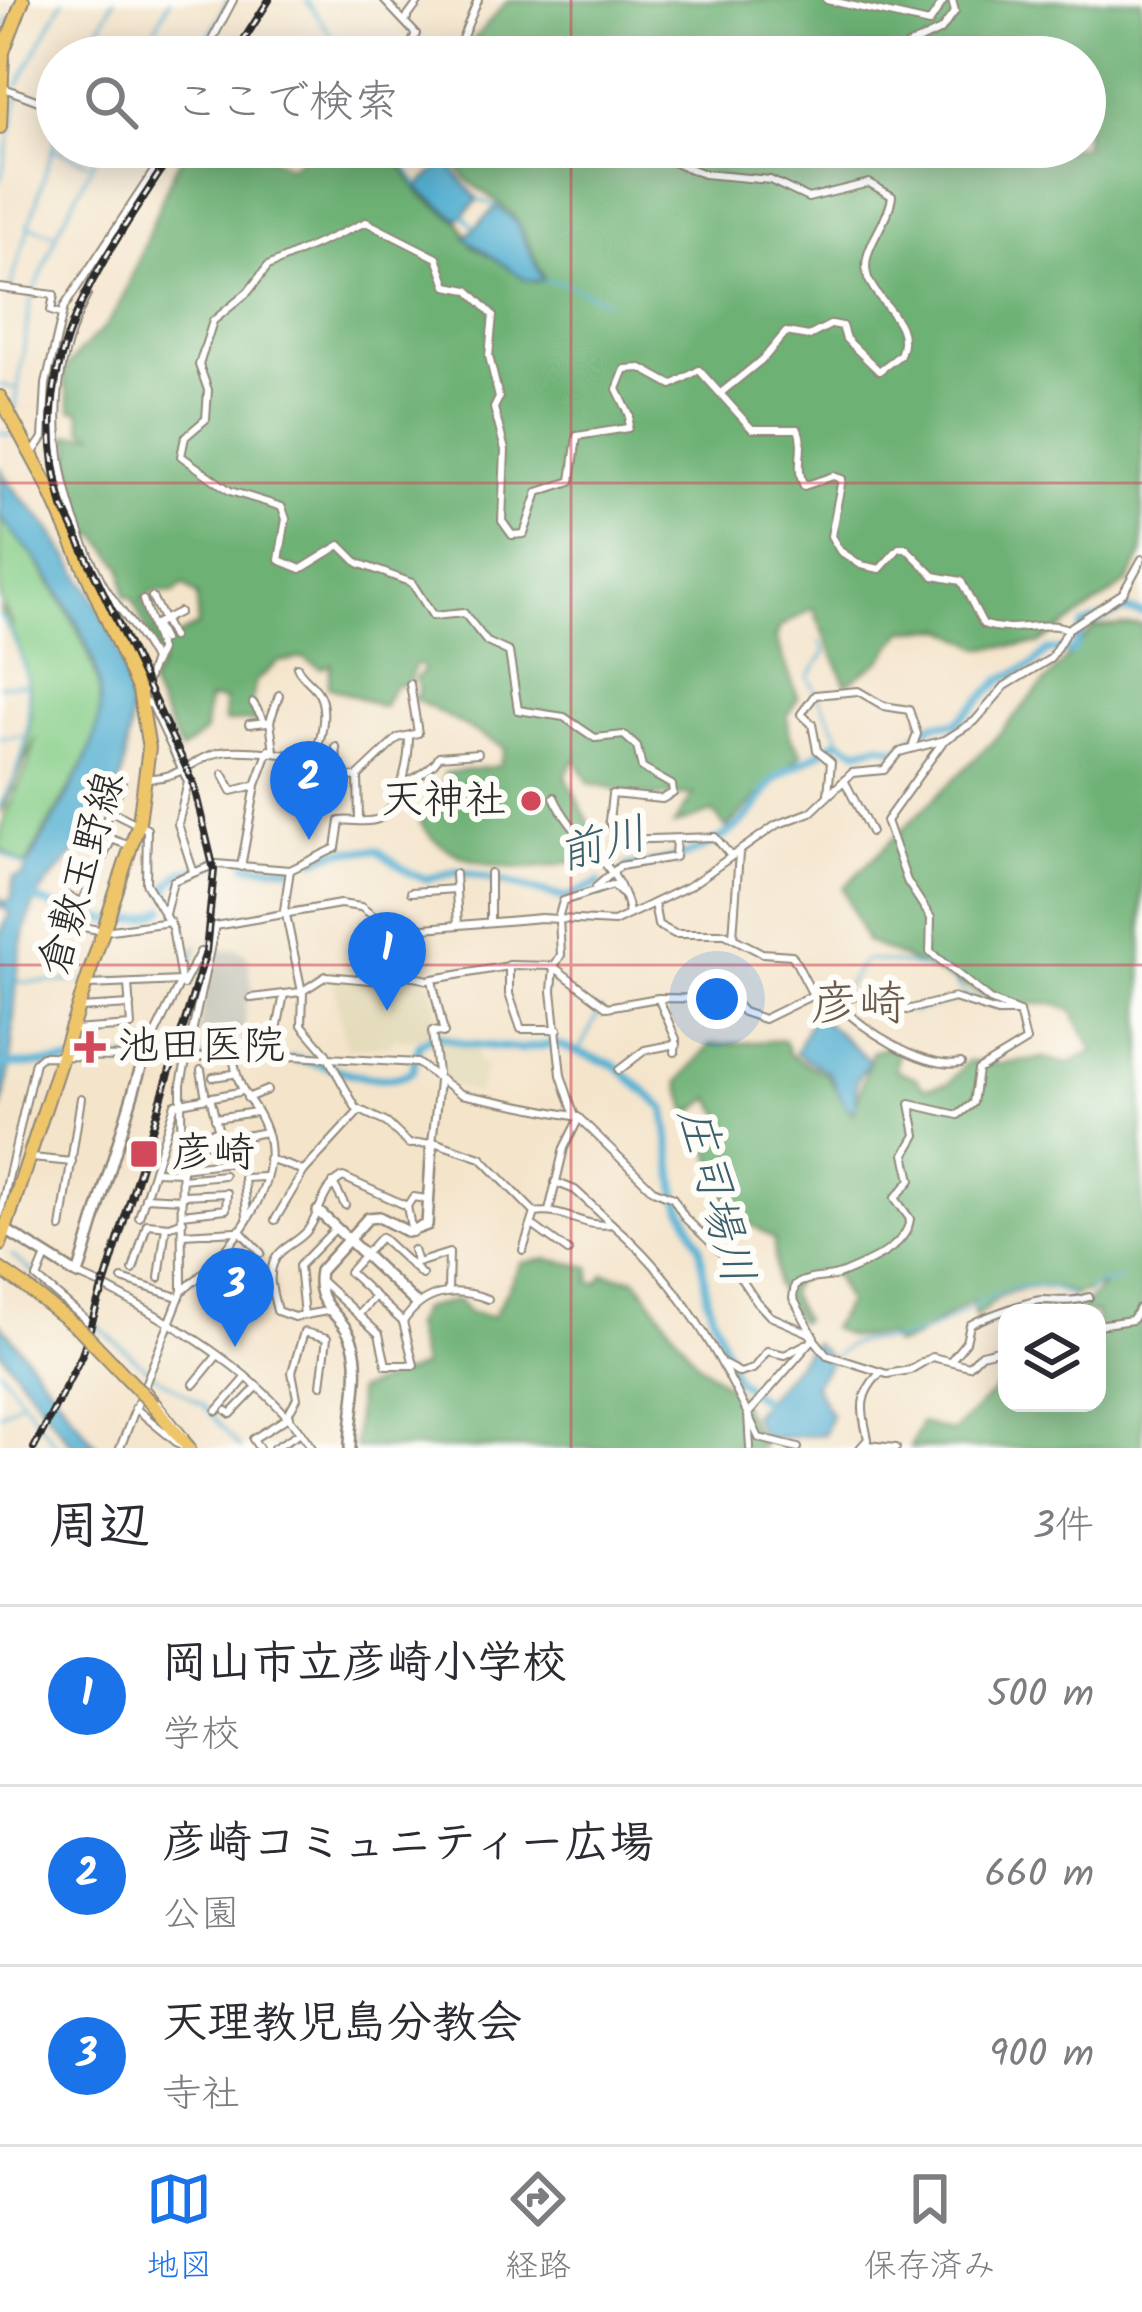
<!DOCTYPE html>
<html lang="ja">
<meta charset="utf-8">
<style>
:root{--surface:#fff;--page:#f2f2f3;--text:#2b2b33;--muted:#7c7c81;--line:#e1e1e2;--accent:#1a73e8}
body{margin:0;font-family:Kalam,"Klee One",sans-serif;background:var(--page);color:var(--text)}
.controls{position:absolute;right:36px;bottom:36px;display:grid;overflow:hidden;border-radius:24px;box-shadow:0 6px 30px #0003}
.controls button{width:108px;height:108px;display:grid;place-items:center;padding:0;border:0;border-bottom:3px solid var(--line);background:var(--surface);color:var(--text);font:60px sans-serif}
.you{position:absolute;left:717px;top:999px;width:42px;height:42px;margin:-30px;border:9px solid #fff;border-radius:50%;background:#1a73e8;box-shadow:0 0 0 18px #1a73e833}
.badge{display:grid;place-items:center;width:78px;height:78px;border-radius:50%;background:var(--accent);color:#fff;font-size:39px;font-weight:700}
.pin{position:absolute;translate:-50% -99px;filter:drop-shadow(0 3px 6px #0008)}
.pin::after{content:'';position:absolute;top:63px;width:42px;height:36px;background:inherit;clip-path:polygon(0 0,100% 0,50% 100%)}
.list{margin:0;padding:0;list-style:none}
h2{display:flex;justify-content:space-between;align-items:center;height:156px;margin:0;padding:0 48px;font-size:51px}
h2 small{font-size:39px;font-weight:400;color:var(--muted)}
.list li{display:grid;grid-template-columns:78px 1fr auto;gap:36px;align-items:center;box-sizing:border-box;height:180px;padding:0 48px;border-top:3px solid var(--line)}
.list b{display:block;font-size:45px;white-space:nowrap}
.list p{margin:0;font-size:39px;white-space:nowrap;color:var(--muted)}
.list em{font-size:39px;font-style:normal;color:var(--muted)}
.icon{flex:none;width:66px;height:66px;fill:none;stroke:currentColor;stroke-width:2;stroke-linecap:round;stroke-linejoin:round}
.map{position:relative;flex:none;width:1142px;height:1448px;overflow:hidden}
.search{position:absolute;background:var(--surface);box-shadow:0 6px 30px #0003;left:36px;right:36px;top:36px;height:132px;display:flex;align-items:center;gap:30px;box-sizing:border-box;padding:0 42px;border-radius:66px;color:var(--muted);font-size:45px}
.sheet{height:696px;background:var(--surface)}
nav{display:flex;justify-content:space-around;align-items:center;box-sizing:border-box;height:168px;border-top:3px solid var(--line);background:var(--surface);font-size:33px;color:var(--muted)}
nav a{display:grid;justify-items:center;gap:6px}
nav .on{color:var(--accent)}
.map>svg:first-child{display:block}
.built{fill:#e4dbba}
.industrial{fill:#c6c5b8}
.green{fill:#87ce89;stroke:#597c5a;stroke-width:3}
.forest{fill:#6db175;stroke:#4c6e50;stroke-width:3;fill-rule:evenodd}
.water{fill:#54b0d2;stroke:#406e7e;stroke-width:3}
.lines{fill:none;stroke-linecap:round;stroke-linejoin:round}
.stream{stroke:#54b0d2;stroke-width:3}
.river{stroke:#54b0d2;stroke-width:8}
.minor-casing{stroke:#90887a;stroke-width:10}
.tertiary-casing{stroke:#90887a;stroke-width:14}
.primary-casing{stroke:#90887a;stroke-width:16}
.minor{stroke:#fff;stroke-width:6}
.tertiary{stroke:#fff;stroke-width:9}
.primary{stroke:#eec569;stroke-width:12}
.rail-casing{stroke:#2b2b2b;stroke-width:8}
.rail{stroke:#fdfcf7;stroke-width:3;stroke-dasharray:9;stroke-linecap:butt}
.primary-bridge-casing{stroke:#90887a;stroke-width:16;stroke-linecap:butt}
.primary-bridge{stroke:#eec569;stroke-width:12}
.grid{fill:none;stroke:#d1495b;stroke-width:3;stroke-opacity:0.55}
.poi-dot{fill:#d1495b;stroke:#fdfcf7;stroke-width:4.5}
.labels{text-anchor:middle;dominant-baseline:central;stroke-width:12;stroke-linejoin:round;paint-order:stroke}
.poi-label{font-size:42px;fill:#2b2b2b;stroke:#fdfcf7;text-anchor:start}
.street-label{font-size:42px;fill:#2b2b2b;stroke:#fdfcf7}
.water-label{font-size:45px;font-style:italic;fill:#3b606e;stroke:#fdfcf7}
.quarter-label{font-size:48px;fill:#6c5c4e;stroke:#fdfcf7}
</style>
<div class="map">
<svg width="1142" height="1448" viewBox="0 0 1142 1448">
<rect width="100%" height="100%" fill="#fdfcf7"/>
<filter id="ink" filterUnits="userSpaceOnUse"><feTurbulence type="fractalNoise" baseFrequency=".00833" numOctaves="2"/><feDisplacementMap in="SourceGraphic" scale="24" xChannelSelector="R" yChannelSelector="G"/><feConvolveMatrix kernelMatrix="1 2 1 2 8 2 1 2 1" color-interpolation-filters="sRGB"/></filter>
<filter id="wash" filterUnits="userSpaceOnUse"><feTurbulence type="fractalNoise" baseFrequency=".004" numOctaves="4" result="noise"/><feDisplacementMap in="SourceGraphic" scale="48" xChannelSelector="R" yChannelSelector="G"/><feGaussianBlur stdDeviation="2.7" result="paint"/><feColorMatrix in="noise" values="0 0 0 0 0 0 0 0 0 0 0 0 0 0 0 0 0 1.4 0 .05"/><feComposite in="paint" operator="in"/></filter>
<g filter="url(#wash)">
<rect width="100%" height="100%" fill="#f4e4ca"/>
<g class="built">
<polygon points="333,979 431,983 441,1031 410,1040 393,1039 392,1045 346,1048"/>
<polygon points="435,1038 478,1049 478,1064 486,1067 477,1093 441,1082"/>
</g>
<polygon class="industrial" points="235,949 247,954 254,997 246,1001 245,1037 198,1034 214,951"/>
<path class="green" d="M0 517C26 539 42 570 60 599 142 733 81 750 26 866L0 849C0 803 28 783 36 738L0 814C2 798 14 787 20 771 38 720 32 658 0 615V608L14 627 0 599Z"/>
<g class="forest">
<path d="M508 0H1142V554L1127 583 1038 644 981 648 946 629 905 630 881 660 846 684 813 608 779 628 776 639 798 697 787 716 790 736 802 754 726 828 713 812 674 825 693 795 654 797 589 783 575 759 565 776 592 828 585 857C536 877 451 872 420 822L439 798 445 773 499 766 505 748 413 698 420 690 415 679 423 672 421 664H415L408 684 394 685 383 707 328 686 331 664 321 668 303 658 278 662 256 681 251 703 259 721 225 722 224 700 208 699 205 732 181 751 150 686 161 663 132 598 125 596 122 567 96 534 84 538 68 501 73 470 68 454 73 452 66 436 93 434 82 428 80 411 71 410 63 374C77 347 102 337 116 310 145 256 156 199 187 147H248L290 167 303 157 300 147H390L420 194 460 223 471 245 536 282 544 278C535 260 527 233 514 217 496 195 472 192 456 164L460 147H1085V57H458ZM183 584 197 596 198 626 163 643 142 599 156 591 174 593Z"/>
<path d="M1142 624V1448H910L921 1423 953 1432 1007 1378V1403H1097V1313H1077L1104 1285 1075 1295C1055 1284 1017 1285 997 1299 989 1304 984 1312 975 1318L973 1301C950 1311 915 1344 894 1345L889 1336 849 1337 831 1328 847 1303 836 1277C819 1266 797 1274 789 1292L803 1320 798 1322 776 1285 774 1239 752 1225 733 1224 708 1145 725 1120 711 1098 689 1115 679 1082 710 1045 784 1040 790 1055 827 1075 853 1114 872 1052 888 1047 899 1051 896 1070 916 1078 924 1088 949 1083 968 1061 1002 1064 1043 1058 1068 1064 1094 1051 1072 1011 1058 1004H1016L990 997 866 941 843 888 991 743 1094 627Z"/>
<polygon points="547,1259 590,1267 590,1282 598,1283 604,1274 636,1279 696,1361 736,1393 762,1448 355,1448 357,1391 422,1367 413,1326 421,1309 457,1300 469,1313 493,1317 521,1263"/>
</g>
<g class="water">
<polygon points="446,161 478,200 459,219 417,188"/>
<polygon points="497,206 516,222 543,281 527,280 465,238"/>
<path d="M0 469C14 494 35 508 51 531 93 593 143 670 127 744 125 755 124 778 117 786 102 804 92 826 79 846 63 870 41 884 32 908 7 973 21 1046 0 1113V934L10 912 0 906V898L5 903 12 898 13 878 22 877C94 739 145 715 41 565 30 549 8 531 0 515 0 504 0 481 0 469Z"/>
<polygon points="814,1012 870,1061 857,1079 855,1110 846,1108 830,1073 796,1053"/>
<polygon points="0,1323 98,1448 71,1444 0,1351"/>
<path d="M814 1343 832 1360 814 1385 831 1415 824 1434C802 1437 786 1437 763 1439L752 1415Z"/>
</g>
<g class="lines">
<g class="stream">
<polyline points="306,0 330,33 334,49 350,57"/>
<polyline points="0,36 10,17"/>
<polyline points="84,57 114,0"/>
<polyline points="140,57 170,0"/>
<polyline points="198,57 228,0"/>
<polyline points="17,87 63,0"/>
<polyline points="143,147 149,147"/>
<polyline points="395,147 418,186"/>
<polyline points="54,149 88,163"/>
<polyline points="0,181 19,96"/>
<polyline points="479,200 497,206"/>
<polyline points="463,214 474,227"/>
<polyline points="27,225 53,234"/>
<polyline points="544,280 570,285 608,302"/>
<polyline points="10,289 57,134"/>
<polyline points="0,385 15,388"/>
<polyline points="15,411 30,303 59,229 101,147"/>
<polyline points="0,433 11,435"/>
<path d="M0 617C40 671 35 750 0 805"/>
<polyline points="821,642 826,652 808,677 841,739"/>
<polyline points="0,685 26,684"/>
<polyline points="0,738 22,736"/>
<polyline points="0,852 30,870"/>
<polyline points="187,972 197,946"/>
<polyline points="90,981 176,978"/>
<polyline points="18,982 80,981"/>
<path d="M830 995 847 985 864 960C891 961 914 966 944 970L966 996 1004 1009"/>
<polyline points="812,999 815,1016"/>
<polyline points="911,1012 953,1001"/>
<polyline points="577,1054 601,1009"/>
<polyline points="12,1256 34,1273"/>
<polyline points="1088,1293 1096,1285 1123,1279"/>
<polyline points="86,1316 147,1369"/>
<path d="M835 1356C859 1331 877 1346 906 1338 963 1324 1012 1260 1074 1298"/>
<polyline points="0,1369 58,1448"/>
<polyline points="153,1374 203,1405 240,1448"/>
<polyline points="0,1414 22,1399"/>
</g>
<g class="river">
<polyline points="317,859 338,851 377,850 411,874 427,879 459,871 566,898 599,883"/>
<polyline points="247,865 292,868"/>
<path d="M627 867C673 863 721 847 752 812 763 800 766 785 781 775 799 762 820 756 837 740L858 750 880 745 898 750 933 724 956 723 1002 679 1033 665 1048 650 1073 651 1083 625 1124 610 1142 613"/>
<polyline points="168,895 168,886 181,873 220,862"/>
<path d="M29 897C67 911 126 935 164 909"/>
<path d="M293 1059C330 1062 380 1093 412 1071L420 1043 436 1035 466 1044 521 1049 555 1044 615 1065 665 1109 677 1196 700 1246 707 1298 735 1378 765 1403"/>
<polyline points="190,1061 218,1059"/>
<polyline points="0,1065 137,1061"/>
</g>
</g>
</g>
<g filter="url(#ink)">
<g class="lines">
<g class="minor-casing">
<g id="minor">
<polyline points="384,0 416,34 405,57"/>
<polyline points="827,0 929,23 944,0"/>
<polyline points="406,19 420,0"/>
<polyline points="456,53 478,0"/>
<polyline points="203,57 233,0"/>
<polyline points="896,57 901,49 941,30 955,11 952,0"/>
<polyline points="4,88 57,108"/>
<path d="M662 147 663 158 704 174 770 180 808 198 869 183 892 196C889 224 858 250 868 278 878 305 914 323 900 355L879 371 846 339 842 326 832 324 809 336 786 332 764 358 722 392"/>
<polyline points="0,288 54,295 51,311 62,314"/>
<path d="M87 295C38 390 54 491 102 582 117 609 141 632 154 660L143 692"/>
<polyline points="32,454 43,438 46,384 64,307 156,168 157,147"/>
<polyline points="152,597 172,637"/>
<polyline points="143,600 160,650 154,663"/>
<polyline points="163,640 155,624 179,612"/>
<path d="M297 667C302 678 310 681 317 691 329 707 322 746 310 758"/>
<polyline points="142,701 152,705 188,782 178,824 193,871"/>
<polyline points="253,703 265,722"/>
<polyline points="249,724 267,722"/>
<polyline points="336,747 338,776"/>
<polyline points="274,751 270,721 279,695"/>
<polyline points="223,774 232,791 256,785"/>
<polyline points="358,776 359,820"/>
<path d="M148 778C185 779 199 752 229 751 256 750 280 753 305 758 321 761 325 776 357 777L398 738 418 733 410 684"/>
<polyline points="844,780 871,832"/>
<path d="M401 782C411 783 435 766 439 756L478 753"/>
<polyline points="122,784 99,835 128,845"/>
<polyline points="828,794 831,762 817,750 812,724 801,714 815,695 858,691 884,706 909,710 917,734 913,745"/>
<path d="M554 797C574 842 621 863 629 913"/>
<polyline points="618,840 715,837 731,856"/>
<path d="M607 861 618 840 609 821 612 794 662 799 673 793 672 785 642 768 637 747 624 735 595 738 564 717 518 710 509 652 487 642 464 613 433 616 412 583 358 563 340 545 301 569 279 560 286 519 282 507 230 491 181 456 185 437 206 419 208 390 199 365 213 321 248 292 268 266 366 222 437 258 447 286 468 290 493 315 489 356 499 398 494 408 505 450 502 521 512 535 524 534 538 492 571 481 577 436 628 428 630 416 617 389 625 369 641 368 672 385 699 370 752 429H798C806 449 794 466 804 486L833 476 842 479 831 536 840 551 861 565 880 569 899 548H906L934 576 961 581 983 624C1012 635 1043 619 1068 629"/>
<polyline points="241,867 256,785 269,750"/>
<polyline points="490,873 490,922"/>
<polyline points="455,874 458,925"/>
<polyline points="596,887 620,866 675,857 676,839"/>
<polyline points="411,892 456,889"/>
<polyline points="65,895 81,902 112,839"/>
<polyline points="654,903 658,925 675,934 725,934 762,953 792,955 813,995"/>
<path d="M284 910 290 870 336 848 340 821C351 819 367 824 378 819 401 807 409 760 409 737"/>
<polyline points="285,910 302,992"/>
<polyline points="165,914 173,881 216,864 290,870"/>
<polyline points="558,919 563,901 613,885 621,893"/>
<polyline points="559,919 561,955 554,966 552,991 561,1075 575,1117"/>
<polyline points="57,922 104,931 170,922"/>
<polyline points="379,922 381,944"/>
<polyline points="733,937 739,853"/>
<polyline points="553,966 509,965 509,994 521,1029 558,1029"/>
<polyline points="554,967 607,1007 658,998 731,999 743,1012 764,1019 813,995 840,1001 870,992 907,1010 954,998 997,1012 1019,1012"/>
<polyline points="366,979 363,933 374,919"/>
<polyline points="432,980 444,1033 432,1031 438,1081"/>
<polyline points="89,985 181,981"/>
<polyline points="183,985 200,952 209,953"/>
<path d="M303 992 302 1025 325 1052 356 1108 387 1123 409 1144 437 1143 481 1158 535 1213C565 1208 583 1229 612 1224 680 1281 723 1360 759 1438L798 1448"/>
<polyline points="251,998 301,992 326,976 382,981 404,974 427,980 509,966"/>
<polyline points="659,1000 676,1039 675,1052"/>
<path d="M835 1001C862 1029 923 1069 961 1063"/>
<polyline points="80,1008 130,1005"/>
<polyline points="73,1030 131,1026 128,984"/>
<polyline points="272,1055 284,994"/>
<polyline points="186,1057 293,1056 417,1063 461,1094 578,1117 653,1190 673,1198 685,1218 727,1258 756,1301 770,1316 809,1333 827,1355 887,1374 910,1370 932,1357 969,1366 981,1354 1007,1348"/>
<polyline points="201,1070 206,1098"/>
<polyline points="619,1070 645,1050 677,1044"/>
<polyline points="213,1077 233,1074"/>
<polyline points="210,1097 227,1163"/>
<polyline points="247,1098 267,1090"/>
<polyline points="215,1118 256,1112"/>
<polyline points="188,1136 219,1131"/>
<polyline points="432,1143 439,1082"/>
<polyline points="182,1148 266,1132"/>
<polyline points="32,1158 72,1162"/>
<polyline points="268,1159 304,1171"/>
<polyline points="182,1168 239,1161"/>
<polyline points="155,1171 182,1172"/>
<polyline points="182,1179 224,1175"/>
<polyline points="555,1182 575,1190 612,1224"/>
<polyline points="333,1183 345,1205"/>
<polyline points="145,1197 182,1199"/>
<polyline points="407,1206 413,1197 427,1199"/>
<polyline points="549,1211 564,1148 579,1118"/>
<polyline points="0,1214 35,1062 42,1056 144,1057 181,981 172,928 146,883 147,829 111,811"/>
<polyline points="182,1214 226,1209 227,1193 183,1195"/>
<polyline points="139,1217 175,1104 239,1092"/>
<polyline points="247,1217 244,1178 264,1177"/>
<polyline points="275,1220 304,1171 359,1111"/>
<polyline points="535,1227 568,1251"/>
<polyline points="61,1228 81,1098"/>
<polyline points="239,1230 261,1253"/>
<polyline points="183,1234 236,1231"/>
<polyline points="413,1250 417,1262"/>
<polyline points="523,1250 535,1213"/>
<polyline points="46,1256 37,1278 86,1320 85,1325"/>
<polyline points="214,1260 244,1284"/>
<polyline points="411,1265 449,1253 448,1291"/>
<polyline points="133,1270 147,1224 170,1226 183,1221"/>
<polyline points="78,1275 101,1285"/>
<polyline points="159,1278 166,1226"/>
<polyline points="122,1279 178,1297"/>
<polyline points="321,1281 379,1334 386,1365 414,1365 403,1322 349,1272 381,1237 422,1275"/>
<path d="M108 1289C183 1328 264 1377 312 1448"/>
<path d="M182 1291C224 1259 285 1189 266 1131 254 1096 239 1100 233 1055"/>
<polyline points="245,1308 219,1295 217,1289 245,1255"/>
<path d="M327 1311 294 1317 277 1311C274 1296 267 1280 273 1264 279 1247 296 1244 307 1231 322 1212 320 1190 343 1177L407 1206 412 1233"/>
<polyline points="304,1315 299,1266 336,1228"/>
<polyline points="358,1315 375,1296"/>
<path d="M403 1322C423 1291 454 1286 488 1299"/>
<polyline points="1097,1325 1132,1320 1139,1308"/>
<path d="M814 1337 793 1298 795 1285C811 1275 828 1280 843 1273 867 1263 906 1248 910 1219L895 1198 911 1180 905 1154 916 1135 910 1104 958 1115 973 1103 978 1070 1026 1041 1019 1012 990 1000 930 952 931 918 907 881 886 821 942 743"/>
<path d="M952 1359 966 1342 970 1325C978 1319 1033 1300 1041 1300 1058 1300 1071 1303 1089 1297"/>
<polyline points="723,1364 740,1373 753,1369 767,1351 785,1355 806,1344"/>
<polyline points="194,1384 216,1357"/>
<polyline points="145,1388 184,1436"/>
<polyline points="135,1408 181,1446"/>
<polyline points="217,1411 246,1378"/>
<polyline points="227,1411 231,1414 256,1388"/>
<polyline points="288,1414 297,1398 292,1372 304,1332 327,1338 321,1385"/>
<polyline points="867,1445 896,1448"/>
<polyline points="120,1448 182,1291 181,1084 215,926 340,904 361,907 383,923 425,928 541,918 614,922 691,885 776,825 811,812 852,773 884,770 899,752 945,740 975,721 1005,686 1050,659 1068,629 1123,593 1142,559"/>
<polyline points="259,1448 253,1439 290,1416"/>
<polyline points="274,1448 301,1432"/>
<polyline points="750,1448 748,1414 814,1338"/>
<path d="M860 1448 868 1439C862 1411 857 1397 879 1374"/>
</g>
</g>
<g class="tertiary-casing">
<g id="tertiary">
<polyline points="318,1211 416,1303"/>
<polyline points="1,1227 78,1275 144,1057"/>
<path d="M350 1448C350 1416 362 1375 353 1344 344 1313 313 1308 320 1271L368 1218 379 1217 408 1232 427 1225 432 1143"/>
</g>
</g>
<g class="primary-casing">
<g id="primary">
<polyline points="0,127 3,52 23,0"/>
<polyline points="0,397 46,482 139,691 149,748 139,822 0,1245"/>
<polyline points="0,1269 23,1285"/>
<polyline points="153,1405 189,1448"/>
</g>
</g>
<use href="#minor" class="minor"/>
<use href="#tertiary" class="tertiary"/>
<use href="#primary" class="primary"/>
<g class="rail-casing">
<g id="rail">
<polyline points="233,57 269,0"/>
<path d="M101 1296 206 952 214 870 193 782 63 507C21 358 101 266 176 147"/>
<polyline points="34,1448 82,1355 104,1282"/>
</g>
</g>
<use href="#rail" class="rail"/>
<g class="primary-bridge-casing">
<polyline id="primary-bridge" points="23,1285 82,1331 153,1405"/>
</g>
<use href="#primary-bridge" class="primary-bridge"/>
</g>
</g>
<path class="grid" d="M571 0V57M571 147V1448M0 483H1142M0 965H1142"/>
<g class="poi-dot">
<circle cx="531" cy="801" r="12"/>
<path d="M84 1029h12v12h12v12h-12v12h-12v-12h-12v-12h12z"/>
<rect x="129" y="1139" width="30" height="30" rx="6"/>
</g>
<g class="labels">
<g class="poi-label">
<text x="507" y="801" text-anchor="end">天神社</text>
<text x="117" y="1047">池田医院</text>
<text x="171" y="1154">彦崎</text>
</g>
<g class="street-label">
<text transform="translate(83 874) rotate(-74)">倉敷玉野線</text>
</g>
<g class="water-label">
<text transform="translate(603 846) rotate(-15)">前川</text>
<text transform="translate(714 1196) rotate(75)">庄司場川</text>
</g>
<g class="quarter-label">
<text x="858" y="1006">彦崎</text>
</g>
</g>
</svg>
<div class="controls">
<button><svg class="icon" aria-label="layers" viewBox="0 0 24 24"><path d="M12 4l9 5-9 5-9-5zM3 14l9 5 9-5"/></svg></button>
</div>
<div class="you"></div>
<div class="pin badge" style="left:387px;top:1011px">1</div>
<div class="pin badge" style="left:309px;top:840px">2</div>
<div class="pin badge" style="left:235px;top:1347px">3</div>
<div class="search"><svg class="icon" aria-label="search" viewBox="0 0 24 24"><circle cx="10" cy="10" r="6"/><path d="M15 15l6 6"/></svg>ここで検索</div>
</div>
<section class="sheet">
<h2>周辺<small>3件</small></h2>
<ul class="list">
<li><span class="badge">1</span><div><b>岡山市立彦崎小学校</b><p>学校</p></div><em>500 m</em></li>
<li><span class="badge">2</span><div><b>彦崎コミュニティー広場</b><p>公園</p></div><em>660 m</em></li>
<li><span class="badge">3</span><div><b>天理教児島分教会</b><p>寺社</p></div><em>900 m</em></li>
</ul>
</section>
<nav>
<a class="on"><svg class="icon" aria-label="map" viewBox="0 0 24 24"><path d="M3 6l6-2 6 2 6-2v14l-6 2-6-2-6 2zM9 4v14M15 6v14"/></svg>地図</a>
<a><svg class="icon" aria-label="directions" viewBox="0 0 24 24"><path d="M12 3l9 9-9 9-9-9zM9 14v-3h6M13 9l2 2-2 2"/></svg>経路</a>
<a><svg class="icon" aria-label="saved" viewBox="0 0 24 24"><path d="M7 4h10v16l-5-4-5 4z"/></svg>保存済み</a>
</nav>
